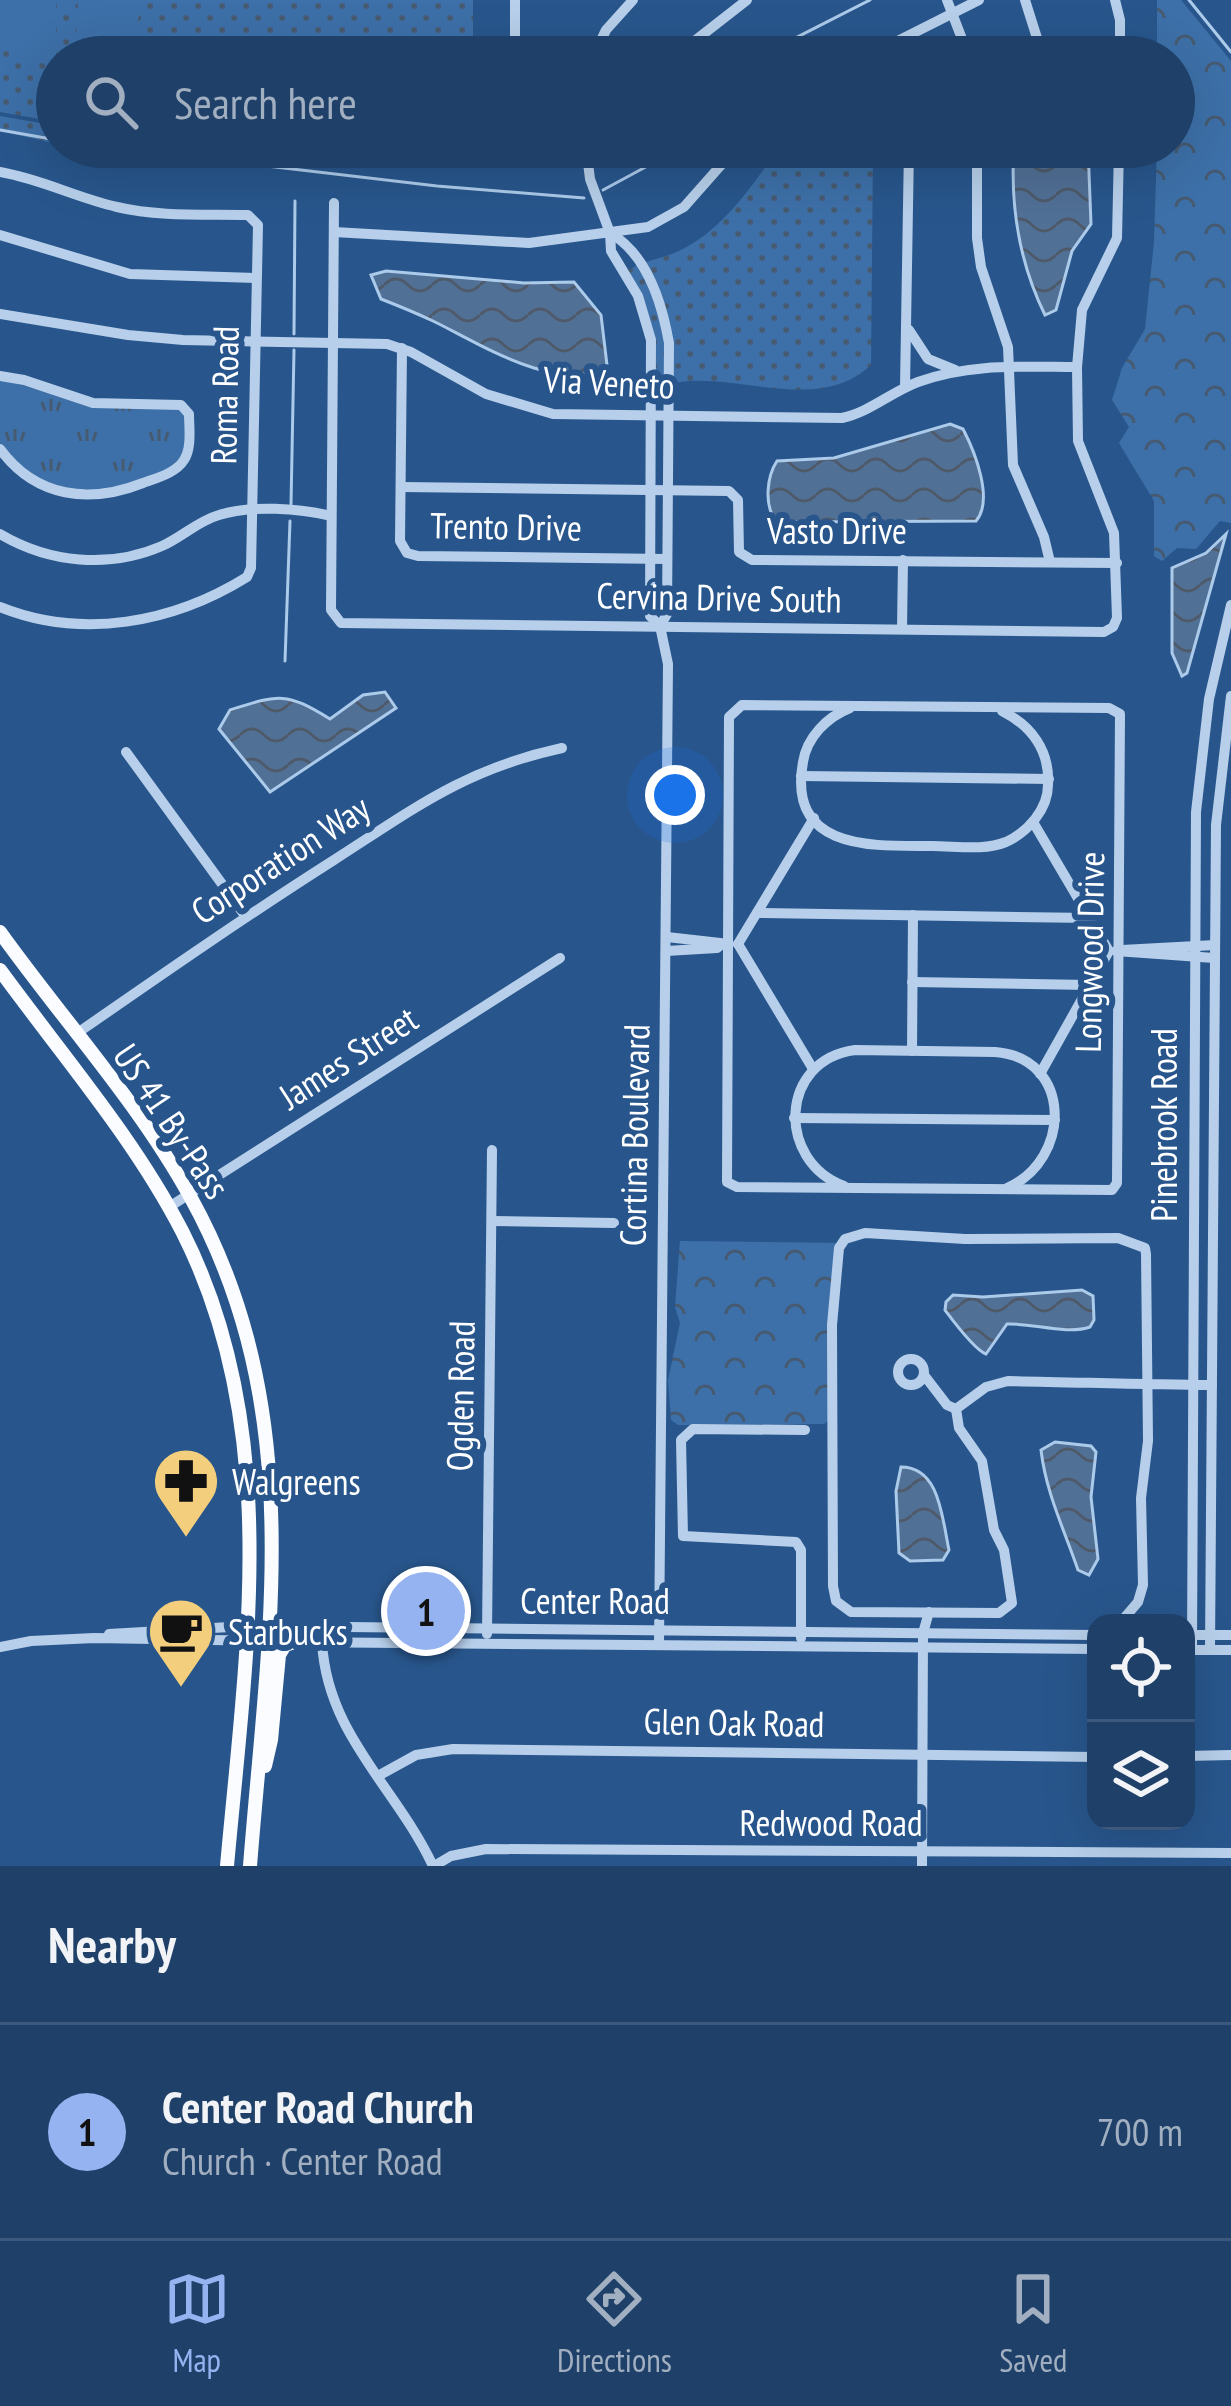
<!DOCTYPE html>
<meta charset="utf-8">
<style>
:root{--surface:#1e4069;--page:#26476f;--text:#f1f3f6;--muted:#a1afc0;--line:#3c597d;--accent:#95b2f1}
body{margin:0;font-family:"PT Sans Narrow",sans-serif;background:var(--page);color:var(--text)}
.controls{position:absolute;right:36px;bottom:36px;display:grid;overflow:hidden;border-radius:24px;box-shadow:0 12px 48px #0002}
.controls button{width:108px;height:108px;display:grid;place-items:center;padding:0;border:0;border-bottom:3px solid var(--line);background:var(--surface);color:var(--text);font:60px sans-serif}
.you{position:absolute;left:675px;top:795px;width:42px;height:42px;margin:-30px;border:9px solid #fff;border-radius:50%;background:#1a73e8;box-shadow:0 0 0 18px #1a73e833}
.badge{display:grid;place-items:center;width:78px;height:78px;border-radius:50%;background:var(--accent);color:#111;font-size:39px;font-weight:700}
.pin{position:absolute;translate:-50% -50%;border:6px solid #fff;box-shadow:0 3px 12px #0006}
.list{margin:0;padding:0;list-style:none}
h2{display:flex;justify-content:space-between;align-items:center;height:156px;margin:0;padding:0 48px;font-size:51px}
h2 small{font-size:39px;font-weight:400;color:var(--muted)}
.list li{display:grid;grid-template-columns:78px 1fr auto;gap:36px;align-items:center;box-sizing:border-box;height:216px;padding:0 48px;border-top:3px solid var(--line)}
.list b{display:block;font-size:45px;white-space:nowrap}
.list p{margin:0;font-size:39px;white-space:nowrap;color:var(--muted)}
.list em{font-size:39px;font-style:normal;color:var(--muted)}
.icon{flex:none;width:66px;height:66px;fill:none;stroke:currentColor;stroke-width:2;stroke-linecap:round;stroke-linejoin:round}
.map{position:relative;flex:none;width:1231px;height:1866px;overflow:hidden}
.search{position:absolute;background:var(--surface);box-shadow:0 12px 48px #0002;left:36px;right:36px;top:36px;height:132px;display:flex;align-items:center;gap:30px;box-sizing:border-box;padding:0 42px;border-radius:66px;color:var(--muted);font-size:45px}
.sheet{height:372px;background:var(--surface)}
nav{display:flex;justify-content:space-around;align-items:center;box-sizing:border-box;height:168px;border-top:3px solid var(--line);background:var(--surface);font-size:33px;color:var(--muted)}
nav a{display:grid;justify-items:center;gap:6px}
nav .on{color:var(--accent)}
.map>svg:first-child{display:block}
.grass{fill:url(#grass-tufts)}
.forest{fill:url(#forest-crowns)}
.park{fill:url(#park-dots)}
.garden{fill:#3d70a8}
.water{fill:url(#water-waves);stroke:#accaea;stroke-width:3}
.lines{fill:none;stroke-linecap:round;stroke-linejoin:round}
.stream{stroke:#accaea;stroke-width:3}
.minor{stroke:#b7cfea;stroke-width:10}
.major{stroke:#fafcff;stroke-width:14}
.labels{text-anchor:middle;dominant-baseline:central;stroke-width:12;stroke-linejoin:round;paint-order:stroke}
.street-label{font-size:36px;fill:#fff;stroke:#28568c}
.poi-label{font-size:36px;fill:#fff;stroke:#28568c;text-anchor:start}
</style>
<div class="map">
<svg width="1231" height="1866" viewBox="0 0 1231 1866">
<defs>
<pattern id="grass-tufts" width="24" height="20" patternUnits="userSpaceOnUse" patternTransform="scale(3)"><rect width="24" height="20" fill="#3d70a8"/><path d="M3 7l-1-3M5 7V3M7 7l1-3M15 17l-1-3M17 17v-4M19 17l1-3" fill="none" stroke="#465a71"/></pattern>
<pattern id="forest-crowns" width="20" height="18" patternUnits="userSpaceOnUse" patternTransform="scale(3)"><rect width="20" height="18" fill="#3d70a8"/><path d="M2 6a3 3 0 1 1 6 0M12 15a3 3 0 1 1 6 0" fill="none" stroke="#465a71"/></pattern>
<pattern id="park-dots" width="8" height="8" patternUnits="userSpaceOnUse" patternTransform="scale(3)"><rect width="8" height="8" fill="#3d70a8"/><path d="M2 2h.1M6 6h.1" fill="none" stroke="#465a71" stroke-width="1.8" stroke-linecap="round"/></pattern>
<pattern id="water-waves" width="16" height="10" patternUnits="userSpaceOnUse" patternTransform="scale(3)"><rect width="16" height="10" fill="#517096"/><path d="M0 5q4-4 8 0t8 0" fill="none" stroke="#4e5a6a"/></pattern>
</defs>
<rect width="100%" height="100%" fill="#28568c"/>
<path class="grass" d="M0 379 95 406 178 408 184 413C184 427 187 448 179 460 171 469 156 473 145 478 88 500 38 494 0 443Z"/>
<g class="forest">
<polygon points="1157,0 1181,0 1231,61 1231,523 1220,521 1196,549 1177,548 1162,561 1154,556 1154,501 1119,443 1129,427 1112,400 1122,368 1145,329 1154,242 1157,147 1174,147 1174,57 1157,57"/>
<polygon points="680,1241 843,1243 830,1420 824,1424 678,1425 671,1420 668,1380 680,1323 675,1307"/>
</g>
<g class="park">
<polygon points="0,0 473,0 473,57 57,57 57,122 0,112"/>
<polygon points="0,116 57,126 57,144 0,131"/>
<polygon points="270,147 474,147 474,167"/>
<path d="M780 147H873L871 365C818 414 742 373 679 382 670 384 661 387 652 390 661 348 648 308 625 272 642 261 661 259 679 251 724 230 752 185 780 147Z"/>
</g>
<g class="garden">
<polygon points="0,0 56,0 56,65 23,60 0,46"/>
<path d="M78 0H140C140 46 116 57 75 57Z"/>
</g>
<g class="water">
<path d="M1014 147H1088L1091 224 1072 251 1056 310 1045 315C1019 262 1010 206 1014 147Z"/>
<path d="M386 271 524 283 574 282 601 315 607 365C560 397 475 341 433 321 416 313 399 306 381 299L371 275Z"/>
<path d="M950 424 963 429C975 452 994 500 976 521L792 522 775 520C764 504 767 476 777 461L834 458Z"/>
<polygon points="1226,534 1187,673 1182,676 1172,653 1172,568 1206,553"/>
<path d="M385 692 396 708 270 792 219 729 230 710C280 694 286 692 330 719L363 695Z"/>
<path d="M1082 1290 1093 1296 1094 1320 1090 1327C1066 1335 1033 1323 1007 1324L986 1354C974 1349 954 1322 945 1310L946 1302 953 1295 983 1297Z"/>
<path d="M1055 1442 1091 1446 1096 1452 1091 1497 1098 1559 1089 1575 1078 1570C1064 1529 1046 1493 1041 1450Z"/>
<path d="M901 1467C940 1467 942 1518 949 1550L943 1560 910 1561 899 1553 896 1491Z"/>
</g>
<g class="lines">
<g class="stream">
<polyline points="1189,0 1231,52"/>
<polyline points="758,57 870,0"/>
<polyline points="0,130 57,140"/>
<polyline points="105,147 437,186 584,198"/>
<polyline points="603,190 653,163 667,147"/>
<polyline points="294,334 295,201"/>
<polyline points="291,504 294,350"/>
<polyline points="285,661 290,521"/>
</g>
<g class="minor">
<polyline points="515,0 515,57"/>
<polyline points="947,0 969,57"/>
<polyline points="1025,0 1043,57"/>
<polyline points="1115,0 1120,20 1120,57"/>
<polyline points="593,57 606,30 633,0"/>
<polyline points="674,57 747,0"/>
<polyline points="866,57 979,0"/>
<polyline points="586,147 590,179 610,233 611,251 638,296 651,340 650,616 660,626 668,664 659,1645"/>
<polyline points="977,147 977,238 981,267 1008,347 1013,465 1044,537 1050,562"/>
<path d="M0 172C41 179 77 198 117 207 159 217 205 214 248 215L258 225 251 568 247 577C173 623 82 640 0 607"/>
<polyline points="334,203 331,610 341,623 1104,632 1113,627 1117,618 1114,533 1078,441 1077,367 1082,310 1117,238 1119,147"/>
<polyline points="334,232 529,243 648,227 684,207 737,147"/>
<path d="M610 233C647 254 662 303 669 343L667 614 660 626"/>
<polyline points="0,235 130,274 256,278"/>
<path d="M0 314 128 335 183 340 387 344 411 352 486 394 553 414 842 418C870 412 891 392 918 382 969 363 1023 367 1077 367"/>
<polyline points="909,330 928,359 955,370"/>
<polyline points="402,348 400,541 407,553 418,556 667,559"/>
<path d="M0 376 24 380 93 403 181 405 189 414C189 428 192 448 184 460 176 473 157 478 143 483 90 504 36 498 0 449"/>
<polyline points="905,387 909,147"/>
<polyline points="401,487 729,491 738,500 739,552 752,560 1117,563"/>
<path d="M0 534C49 563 109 569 162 546 182 537 198 521 219 515 251 505 299 508 331 516"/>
<polyline points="902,629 903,560"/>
<polygon points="742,705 1109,708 1120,714 1117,1183 1112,1190 737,1187 727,1182 729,717"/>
<path d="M850 708C827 717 807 737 803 762 787 851 873 846 932 846 956 846 984 851 1006 842 1028 832 1048 809 1048 785 1050 751 1032 726 1002 711"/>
<polyline points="126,752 246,917"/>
<polyline points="801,776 1049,779"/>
<polyline points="1033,822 1109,951 1040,1074"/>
<polyline points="757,913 1091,918"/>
<polyline points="667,937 729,944"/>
<polyline points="738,944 814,818"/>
<polyline points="738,944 813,1069"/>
<polyline points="1122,950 1215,945"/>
<polyline points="666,951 717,948 722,944"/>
<polyline points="1116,951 1214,958"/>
<polyline points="912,982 1089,985"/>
<path d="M76 1034C161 975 246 916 334 860 415 808 465 769 562 748"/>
<polyline points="912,1051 913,915"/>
<polyline points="794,1118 1055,1120"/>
<path d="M844 1186C776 1161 779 1060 855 1050L995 1052C1073 1058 1072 1160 1007 1188"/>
<polyline points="169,1207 560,958"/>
<polyline points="492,1221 614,1223"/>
<circle cx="911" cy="1372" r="13"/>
<polyline points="924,1375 947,1405 956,1409"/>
<path d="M1120 1623 1138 1602 1143 1585 1141 1498 1148 1441 1146 1254 1145 1248 1118 1238 965 1239 865 1233 845 1239 839 1248 832 1325 833 1586 836 1601 851 1612 999 1613 1012 1603 1004 1550 994 1530 982 1461 959 1428 956 1409 986 1387 1008 1381C1076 1382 1144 1385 1212 1385"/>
<polyline points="109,1634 247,1626 1096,1635"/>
<polyline points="487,1634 492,1150"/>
<polyline points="1186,1635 1231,1635"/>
<polyline points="801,1638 801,1550 796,1542 683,1536 681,1440 693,1429 805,1430"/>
<polyline points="290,1642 1096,1649"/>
<path d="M322 1642C327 1735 396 1787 433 1866"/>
<polyline points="0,1647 31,1641 94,1638 272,1641"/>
<polyline points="1186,1650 1231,1650"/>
<polyline points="1192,1650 1196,812 1209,699 1231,605"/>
<polyline points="1210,1650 1216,825 1231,696"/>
<polyline points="1186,1756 1231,1755"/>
<polyline points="378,1776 416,1755 453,1749 1096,1757"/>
<polyline points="434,1866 451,1856 486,1849 1231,1853"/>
<polyline points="922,1866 923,1633 929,1612"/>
</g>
<g class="major">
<path d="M0 932C63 1020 139 1103 191 1198 309 1412 268 1635 250 1866"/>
<path d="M0 970C62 1055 134 1138 182 1231 283 1429 246 1654 227 1866"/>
<polyline points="265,1766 271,1740 279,1655 285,1645 294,1642"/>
</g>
</g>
<defs>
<g id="pharmacy-pin" transform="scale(3.45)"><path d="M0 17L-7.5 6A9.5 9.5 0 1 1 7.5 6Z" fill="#f2ce7d" stroke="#28568c"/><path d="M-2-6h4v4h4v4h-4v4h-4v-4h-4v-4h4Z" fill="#111"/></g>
<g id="cafe-pin" transform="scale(3.45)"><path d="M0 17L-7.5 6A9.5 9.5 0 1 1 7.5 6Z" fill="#f2ce7d" stroke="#28568c"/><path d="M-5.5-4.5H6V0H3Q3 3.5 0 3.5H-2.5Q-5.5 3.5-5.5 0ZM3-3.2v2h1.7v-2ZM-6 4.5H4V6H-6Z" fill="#111"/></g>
</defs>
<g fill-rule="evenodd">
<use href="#pharmacy-pin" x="186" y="1481"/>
<use href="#cafe-pin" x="181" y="1631"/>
</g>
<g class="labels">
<g class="street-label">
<text transform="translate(609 382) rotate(3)">Via Veneto</text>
<text transform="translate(224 395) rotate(-89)">Roma Road</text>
<text transform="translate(506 526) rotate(1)">Trento Drive</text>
<text x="837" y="530">Vasto Drive</text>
<text transform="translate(719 597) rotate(1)">Cervina Drive South</text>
<text transform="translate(280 859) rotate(-33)">Corporation Way</text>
<text transform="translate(1089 952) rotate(-89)">Longwood Drive</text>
<text transform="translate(348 1057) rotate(-33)">James Street</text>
<text transform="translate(172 1121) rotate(56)">US 41 By-Pass</text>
<text transform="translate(1163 1125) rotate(-90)">Pinebrook Road</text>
<text transform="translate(634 1135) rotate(-89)">Cortina Boulevard</text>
<text transform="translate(460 1396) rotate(-89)">Ogden Road</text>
<text x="595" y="1600">Center Road</text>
<text transform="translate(734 1722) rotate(1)">Glen Oak Road</text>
<text x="831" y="1822">Redwood Road</text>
</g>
<g class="poi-label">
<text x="232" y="1481">Walgreens</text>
<text x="228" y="1631">Starbucks</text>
</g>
</g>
</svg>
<div class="controls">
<button><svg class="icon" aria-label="locate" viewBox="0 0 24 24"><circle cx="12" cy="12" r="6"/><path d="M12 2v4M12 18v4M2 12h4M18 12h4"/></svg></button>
<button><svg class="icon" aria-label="layers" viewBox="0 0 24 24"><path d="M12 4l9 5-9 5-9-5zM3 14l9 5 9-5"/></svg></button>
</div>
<div class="you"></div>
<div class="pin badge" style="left:426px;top:1611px">1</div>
<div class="search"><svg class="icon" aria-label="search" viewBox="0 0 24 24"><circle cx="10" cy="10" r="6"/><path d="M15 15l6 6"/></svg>Search here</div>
</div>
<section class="sheet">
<h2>Nearby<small></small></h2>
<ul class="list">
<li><span class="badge">1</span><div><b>Center Road Church</b><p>Church · Center Road</p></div><em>700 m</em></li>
</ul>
</section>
<nav>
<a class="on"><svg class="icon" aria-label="map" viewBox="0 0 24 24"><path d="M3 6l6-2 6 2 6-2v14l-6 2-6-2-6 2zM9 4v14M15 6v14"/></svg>Map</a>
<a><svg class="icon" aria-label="directions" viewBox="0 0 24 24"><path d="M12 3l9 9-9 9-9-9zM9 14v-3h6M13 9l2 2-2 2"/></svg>Directions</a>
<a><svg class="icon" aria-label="saved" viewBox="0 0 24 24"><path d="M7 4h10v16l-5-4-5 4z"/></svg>Saved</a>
</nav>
